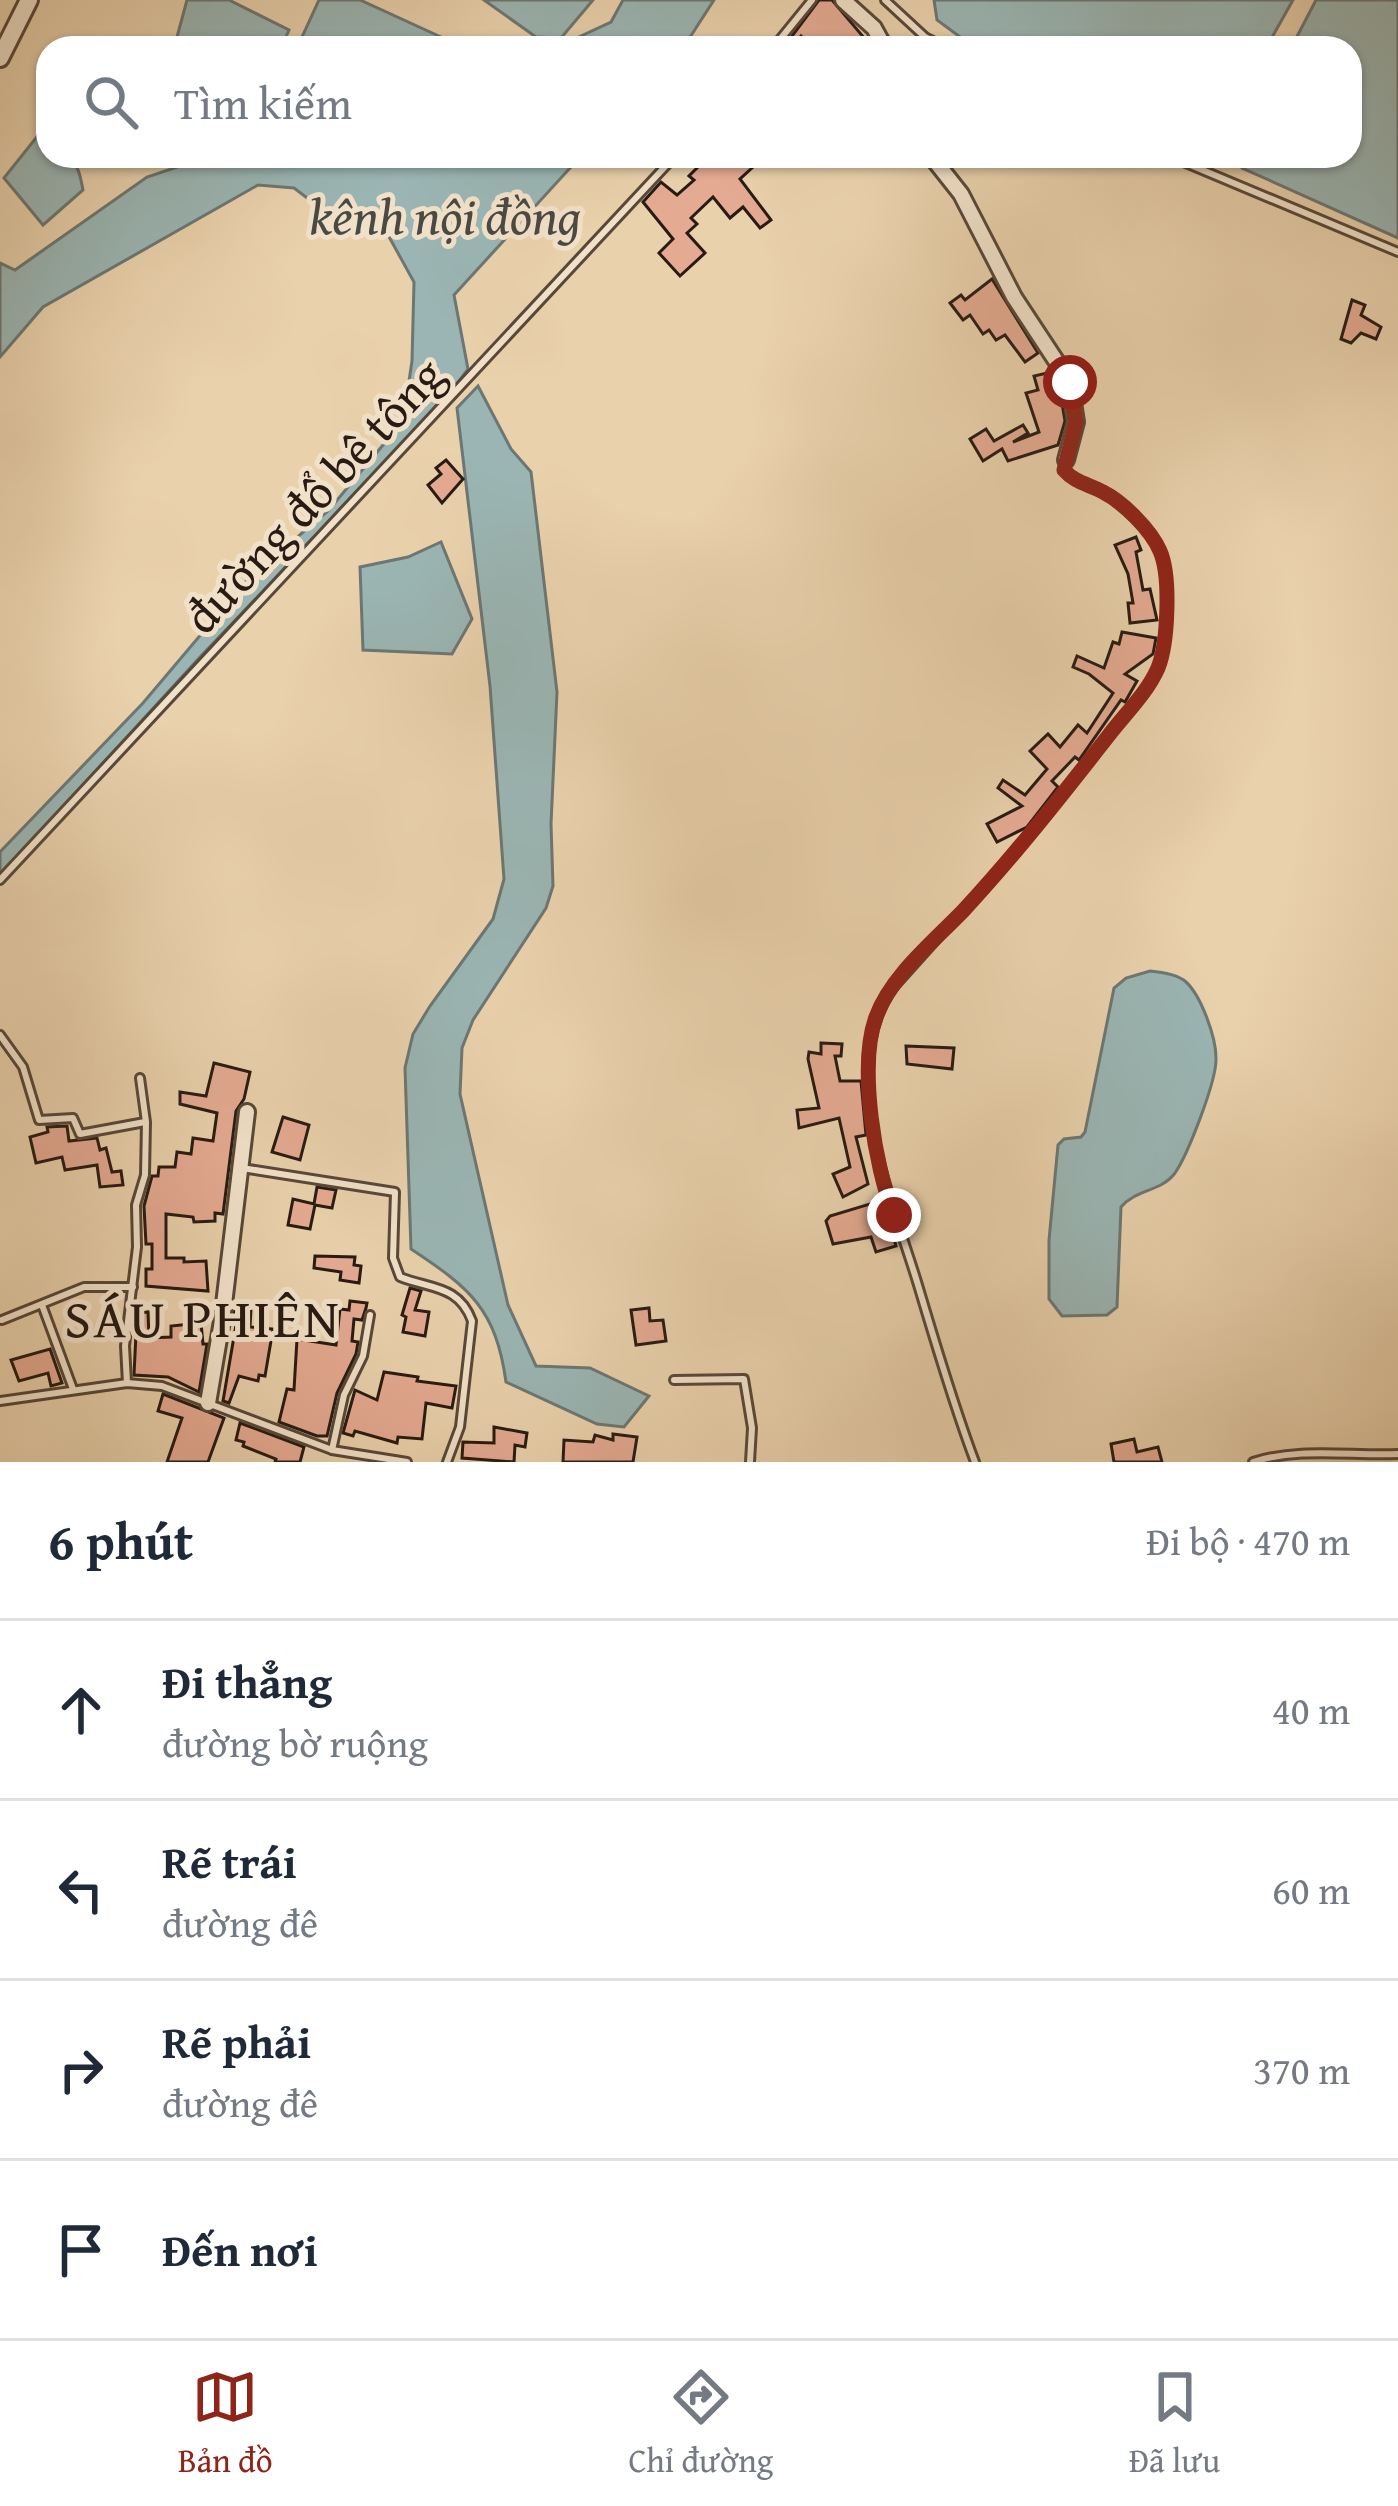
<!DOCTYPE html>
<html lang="vi">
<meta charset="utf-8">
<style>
:root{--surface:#fff;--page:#f2f2f3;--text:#1f2937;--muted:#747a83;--line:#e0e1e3;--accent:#8f2418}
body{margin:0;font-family:"Gentium Book Plus",serif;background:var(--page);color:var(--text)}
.stop{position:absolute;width:36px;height:36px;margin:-27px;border:9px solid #8f2418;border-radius:50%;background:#fff}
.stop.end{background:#8f2418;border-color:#fff;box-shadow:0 3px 12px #0008}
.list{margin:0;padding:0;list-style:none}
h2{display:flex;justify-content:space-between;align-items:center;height:156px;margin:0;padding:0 48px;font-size:51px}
h2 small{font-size:39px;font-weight:400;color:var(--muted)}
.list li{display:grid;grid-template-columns:78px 1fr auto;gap:36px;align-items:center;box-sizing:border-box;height:180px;padding:0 48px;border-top:3px solid var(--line)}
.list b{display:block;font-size:45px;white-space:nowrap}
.list p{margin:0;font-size:39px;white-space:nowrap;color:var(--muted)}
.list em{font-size:39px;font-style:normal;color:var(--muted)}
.icon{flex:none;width:66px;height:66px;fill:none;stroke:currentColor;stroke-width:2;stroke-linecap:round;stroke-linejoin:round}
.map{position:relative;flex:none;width:1398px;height:1462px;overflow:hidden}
.search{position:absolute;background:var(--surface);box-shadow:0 3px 9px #0004;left:36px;right:36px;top:36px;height:132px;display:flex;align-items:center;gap:30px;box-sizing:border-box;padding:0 42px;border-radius:36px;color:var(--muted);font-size:45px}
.sheet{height:876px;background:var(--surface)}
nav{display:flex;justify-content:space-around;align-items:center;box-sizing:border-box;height:168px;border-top:3px solid var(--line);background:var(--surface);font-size:33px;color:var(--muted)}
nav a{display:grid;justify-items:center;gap:6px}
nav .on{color:var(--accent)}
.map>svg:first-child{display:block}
.water{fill:#9ab5b3;stroke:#6c7773;stroke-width:3}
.building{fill:#e4aa92;stroke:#281b13;stroke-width:3}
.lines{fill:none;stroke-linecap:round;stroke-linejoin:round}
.service-casing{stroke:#584839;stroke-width:12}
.minor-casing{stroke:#584839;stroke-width:20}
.tertiary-casing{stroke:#584839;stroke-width:22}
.service{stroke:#f1e1c9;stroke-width:6}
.minor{stroke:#f1e1c9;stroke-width:14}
.tertiary{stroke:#f1e1c9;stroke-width:16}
.route{stroke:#8f2418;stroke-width:15}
.labels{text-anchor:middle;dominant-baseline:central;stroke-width:10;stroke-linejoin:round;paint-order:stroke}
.street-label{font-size:48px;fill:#281b13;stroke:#f1e1c9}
.water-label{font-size:51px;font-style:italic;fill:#4a4943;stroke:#f1e1c9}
.quarter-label{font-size:54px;letter-spacing:3px;fill:#281b13;stroke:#f1e1c9}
</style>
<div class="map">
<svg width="1398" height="1462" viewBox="0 0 1398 1462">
<rect width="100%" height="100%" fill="#e9d1ac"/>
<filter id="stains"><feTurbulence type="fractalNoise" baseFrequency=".00167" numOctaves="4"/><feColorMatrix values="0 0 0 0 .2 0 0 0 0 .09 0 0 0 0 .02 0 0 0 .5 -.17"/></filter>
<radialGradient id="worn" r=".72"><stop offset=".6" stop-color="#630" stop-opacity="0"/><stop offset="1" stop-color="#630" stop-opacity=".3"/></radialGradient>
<g class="water">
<polygon points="187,0 229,0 289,30 281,48 174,48"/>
<polygon points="319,0 360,0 465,48 297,48"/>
<polygon points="484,0 593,0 561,38 536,37"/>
<polygon points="623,0 714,0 683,48 555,48 611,22"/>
<polygon points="934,0 1293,0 1266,48 975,48 937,20"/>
<polygon points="1316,0 1398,0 1398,238 1242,168 1236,156 1350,156 1350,48 1291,48"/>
<path d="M40 133 48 140V156C76 156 78 164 83 190L43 225 4 178Z"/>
<polygon points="210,156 581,156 454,295 468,369 443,403 200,657 0,876 0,852 143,703 247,580 328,511 403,421 412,361 414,282 388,235 315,204 294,188 258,185 43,307 0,357 0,263 15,270 147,177"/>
<path d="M478 386 511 449 531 472 557 692 551 824 553 886 546 908 473 1020 462 1048 460 1094 508 1305 536 1366 590 1368 649 1396 624 1427 597 1424 506 1382C496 1309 470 1288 411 1249L405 1068 413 1034 430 1006 493 919 504 879 490 686 457 408Z"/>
<polygon points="441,542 472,619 452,654 363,650 360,567 408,557"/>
<path d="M1150 971C1161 972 1176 974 1185 981 1201 995 1216 1037 1216 1058 1217 1080 1188 1154 1175 1173 1161 1192 1136 1189 1121 1207L1117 1307 1107 1315 1062 1316 1049 1299V1240L1058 1145 1064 1139 1081 1137 1085 1132 1114 988 1126 978Z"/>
</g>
<g class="building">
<polygon points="819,0 832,0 871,46 812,48 801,36 791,48 783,48"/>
<polygon points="700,156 765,156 740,179 771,220 760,228 743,207 730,218 713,197 691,218 697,224 687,233 705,253 680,276 659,253 673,239 643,202 661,182 677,195 694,180 689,176 704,161"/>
<polygon points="992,279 1038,353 1025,362 1005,335 996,340 989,330 983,334 970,315 963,320 950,303 961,295 965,300"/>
<polygon points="1352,300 1365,305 1361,315 1381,327 1376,339 1361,333 1351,343 1341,339"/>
<polygon points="1047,373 1050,388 1059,386 1065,421 1058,445 1008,461 1002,449 983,461 970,439 986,429 994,441 1023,425 1028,433 1013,442 1039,432 1026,393 1038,390 1034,376"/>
<polygon points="446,460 463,479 442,503 428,485 441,474 436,468"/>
<polygon points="1136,537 1141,550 1136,552 1143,590 1150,589 1157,620 1130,623 1128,603 1133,603 1128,574 1115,545"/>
<polygon points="1122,632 1156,638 1153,654 1125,674 1137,681 1125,702 1121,700 1079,760 1075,757 1052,781 1058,787 1027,827 997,842 987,824 1022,806 998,788 1003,780 1025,795 1047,769 1030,751 1048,734 1060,747 1078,725 1087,733 1113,693 1089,674 1073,667 1077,656 1104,668 1113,642 1119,644"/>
<polygon points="821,1043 842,1044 841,1056 835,1056 840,1081 861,1081 866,1135 856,1137 868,1184 843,1197 833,1174 850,1167 839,1118 799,1128 797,1110 819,1108 808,1059 809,1052 821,1054"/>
<polygon points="906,1046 954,1048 952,1069 907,1064"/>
<polygon points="214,1063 250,1072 244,1099 236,1111 223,1214 215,1213 215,1221 194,1222 193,1217 166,1214 166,1258 184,1258 184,1262 206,1261 208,1291 146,1286 146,1269 152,1269 152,1244 146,1244 144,1206 152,1176 158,1176 159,1167 175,1167 177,1152 191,1154 193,1138 213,1141 217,1113 180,1104 180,1092 206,1096"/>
<polygon points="283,1117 309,1125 300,1160 272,1152"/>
<polygon points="67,1126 69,1141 97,1138 100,1150 106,1148 112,1172 121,1171 123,1185 100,1187 97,1165 65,1170 62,1157 36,1163 30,1137 48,1132 47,1127"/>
<polygon points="317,1187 336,1190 332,1208 315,1205 310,1229 288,1225 293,1199 314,1204"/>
<polygon points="873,1203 879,1223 883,1222 886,1237 893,1235 896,1246 876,1252 871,1237 833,1244 826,1221 830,1216"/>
<polygon points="315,1256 355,1257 354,1265 361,1266 359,1283 340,1280 341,1272 314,1268"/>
<polygon points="410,1288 421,1291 415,1310 429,1312 425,1336 403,1332 406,1317 402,1315"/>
<polygon points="350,1301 367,1303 366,1308 362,1320 354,1319 352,1341 358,1342 356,1354 337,1393 327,1436 317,1436 279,1422 287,1389 294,1390 297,1339 336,1345 340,1309 349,1310"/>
<polygon points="235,1307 251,1308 250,1327 273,1329 265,1376 259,1375 258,1381 239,1376 229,1403 223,1401 237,1319 234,1319"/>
<polygon points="649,1308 650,1321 663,1320 666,1341 636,1345 631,1310"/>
<polygon points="148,1312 149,1338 171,1337 171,1326 201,1323 203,1344 207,1344 199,1392 168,1377 134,1375 137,1313"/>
<polygon points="50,1349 62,1383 51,1386 48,1373 19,1381 11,1360"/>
<polygon points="384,1372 418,1377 417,1381 456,1386 452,1408 426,1403 422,1439 398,1437 397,1443 355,1431 353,1436 343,1433 355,1390 377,1400"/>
<polygon points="163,1394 224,1418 208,1462 167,1462 182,1418 158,1411"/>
<polygon points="240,1423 304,1447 300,1462 275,1462 276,1459 243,1446 244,1442 236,1440"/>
<polygon points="494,1427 527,1433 525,1447 515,1445 514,1462 462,1458 463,1442 494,1443"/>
<polygon points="613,1434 637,1437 633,1462 563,1462 564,1440 593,1442 595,1435 613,1440"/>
<polygon points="1134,1439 1137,1452 1158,1447 1162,1462 1114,1462 1111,1444"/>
</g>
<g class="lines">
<g class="service-casing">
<g id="service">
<polyline points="885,0 925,37 947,48"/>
<polyline points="773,48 812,0"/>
<polyline points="1169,156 1398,252"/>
<polyline points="0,880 675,156"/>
<polyline points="0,1035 23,1067 39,1120 73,1118 80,1134 145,1122"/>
<path d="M242 1168 395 1192 393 1258 400 1277C430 1289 459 1285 472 1321L460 1427 447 1462"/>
<polyline points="42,1305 73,1389"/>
<polyline points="2,1320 84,1287 133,1287"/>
<polyline points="674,1380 744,1379 752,1428 750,1462"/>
<polyline points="127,1383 125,1346 137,1247 136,1205 145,1175 146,1122 140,1078"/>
<polyline points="0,1401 127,1383 162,1386 332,1450 407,1462"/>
<polyline points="332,1450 344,1395 363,1356 370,1315"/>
<path d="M975 1462C953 1404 936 1345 918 1285 892 1198 836 1076 891 990L1030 835 1152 680C1168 651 1173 579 1159 548 1150 530 1129 512 1113 499 1098 486 1078 485 1064 470L1066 462"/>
<path d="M1253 1462C1299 1447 1350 1456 1398 1454"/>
</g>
</g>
<g class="minor-casing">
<g id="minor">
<polyline points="843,0 874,28 885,48"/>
<polyline points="931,156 961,194 1014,297 1070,382 1076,422 1066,460"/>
<polyline points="208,1403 222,1321 247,1112"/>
</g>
</g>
<g class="tertiary-casing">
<polyline id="tertiary" points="0,58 29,0"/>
</g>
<use href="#service" class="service"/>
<use href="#minor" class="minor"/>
<use href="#tertiary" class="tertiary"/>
</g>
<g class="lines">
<path class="route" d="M894 1215C875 1168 858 1066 876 1017 891 976 933 942 963 911 1015 855 1062 795 1109 735 1126 713 1147 693 1158 668 1168 643 1171 576 1160 551 1151 530 1123 502 1103 492 1089 484 1075 483 1064 470L1076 422 1070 382"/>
</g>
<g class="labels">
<g class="street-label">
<text transform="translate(313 495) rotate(-47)">đường đổ bê tông</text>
</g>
<g class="water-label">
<text x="445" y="215">kênh nội đồng</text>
</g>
<g class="quarter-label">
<text x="203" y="1317">SÁU PHIÊN</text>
</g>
</g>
<rect width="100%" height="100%" filter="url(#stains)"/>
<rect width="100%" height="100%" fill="url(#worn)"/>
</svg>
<div class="stop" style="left:1070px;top:382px"></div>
<div class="stop end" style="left:894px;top:1215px"></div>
<div class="search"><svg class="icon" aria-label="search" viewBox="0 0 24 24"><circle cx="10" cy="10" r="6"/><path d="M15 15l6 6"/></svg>Tìm kiếm</div>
</div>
<section class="sheet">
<h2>6 phút<small>Đi bộ · 470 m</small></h2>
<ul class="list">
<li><svg class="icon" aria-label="ahead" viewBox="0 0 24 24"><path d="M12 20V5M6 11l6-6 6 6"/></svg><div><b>Đi thẳng</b><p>đường bờ ruộng</p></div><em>40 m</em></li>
<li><svg class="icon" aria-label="left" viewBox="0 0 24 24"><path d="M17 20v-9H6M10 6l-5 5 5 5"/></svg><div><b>Rẽ trái</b><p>đường đê</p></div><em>60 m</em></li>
<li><svg class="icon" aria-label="right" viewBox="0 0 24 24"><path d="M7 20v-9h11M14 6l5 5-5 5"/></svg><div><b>Rẽ phải</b><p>đường đê</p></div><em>370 m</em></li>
<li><svg class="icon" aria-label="arrive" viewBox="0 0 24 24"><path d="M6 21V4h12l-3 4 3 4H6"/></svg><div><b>Đến nơi</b></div></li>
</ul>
</section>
<nav>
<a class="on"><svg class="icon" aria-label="map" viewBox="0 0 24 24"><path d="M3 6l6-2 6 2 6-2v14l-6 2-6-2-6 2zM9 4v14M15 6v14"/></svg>Bản đồ</a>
<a><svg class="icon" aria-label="directions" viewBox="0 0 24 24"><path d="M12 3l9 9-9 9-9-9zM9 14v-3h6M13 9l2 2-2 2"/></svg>Chỉ đường</a>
<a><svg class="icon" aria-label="saved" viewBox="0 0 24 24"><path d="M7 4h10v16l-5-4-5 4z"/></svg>Đã lưu</a>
</nav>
